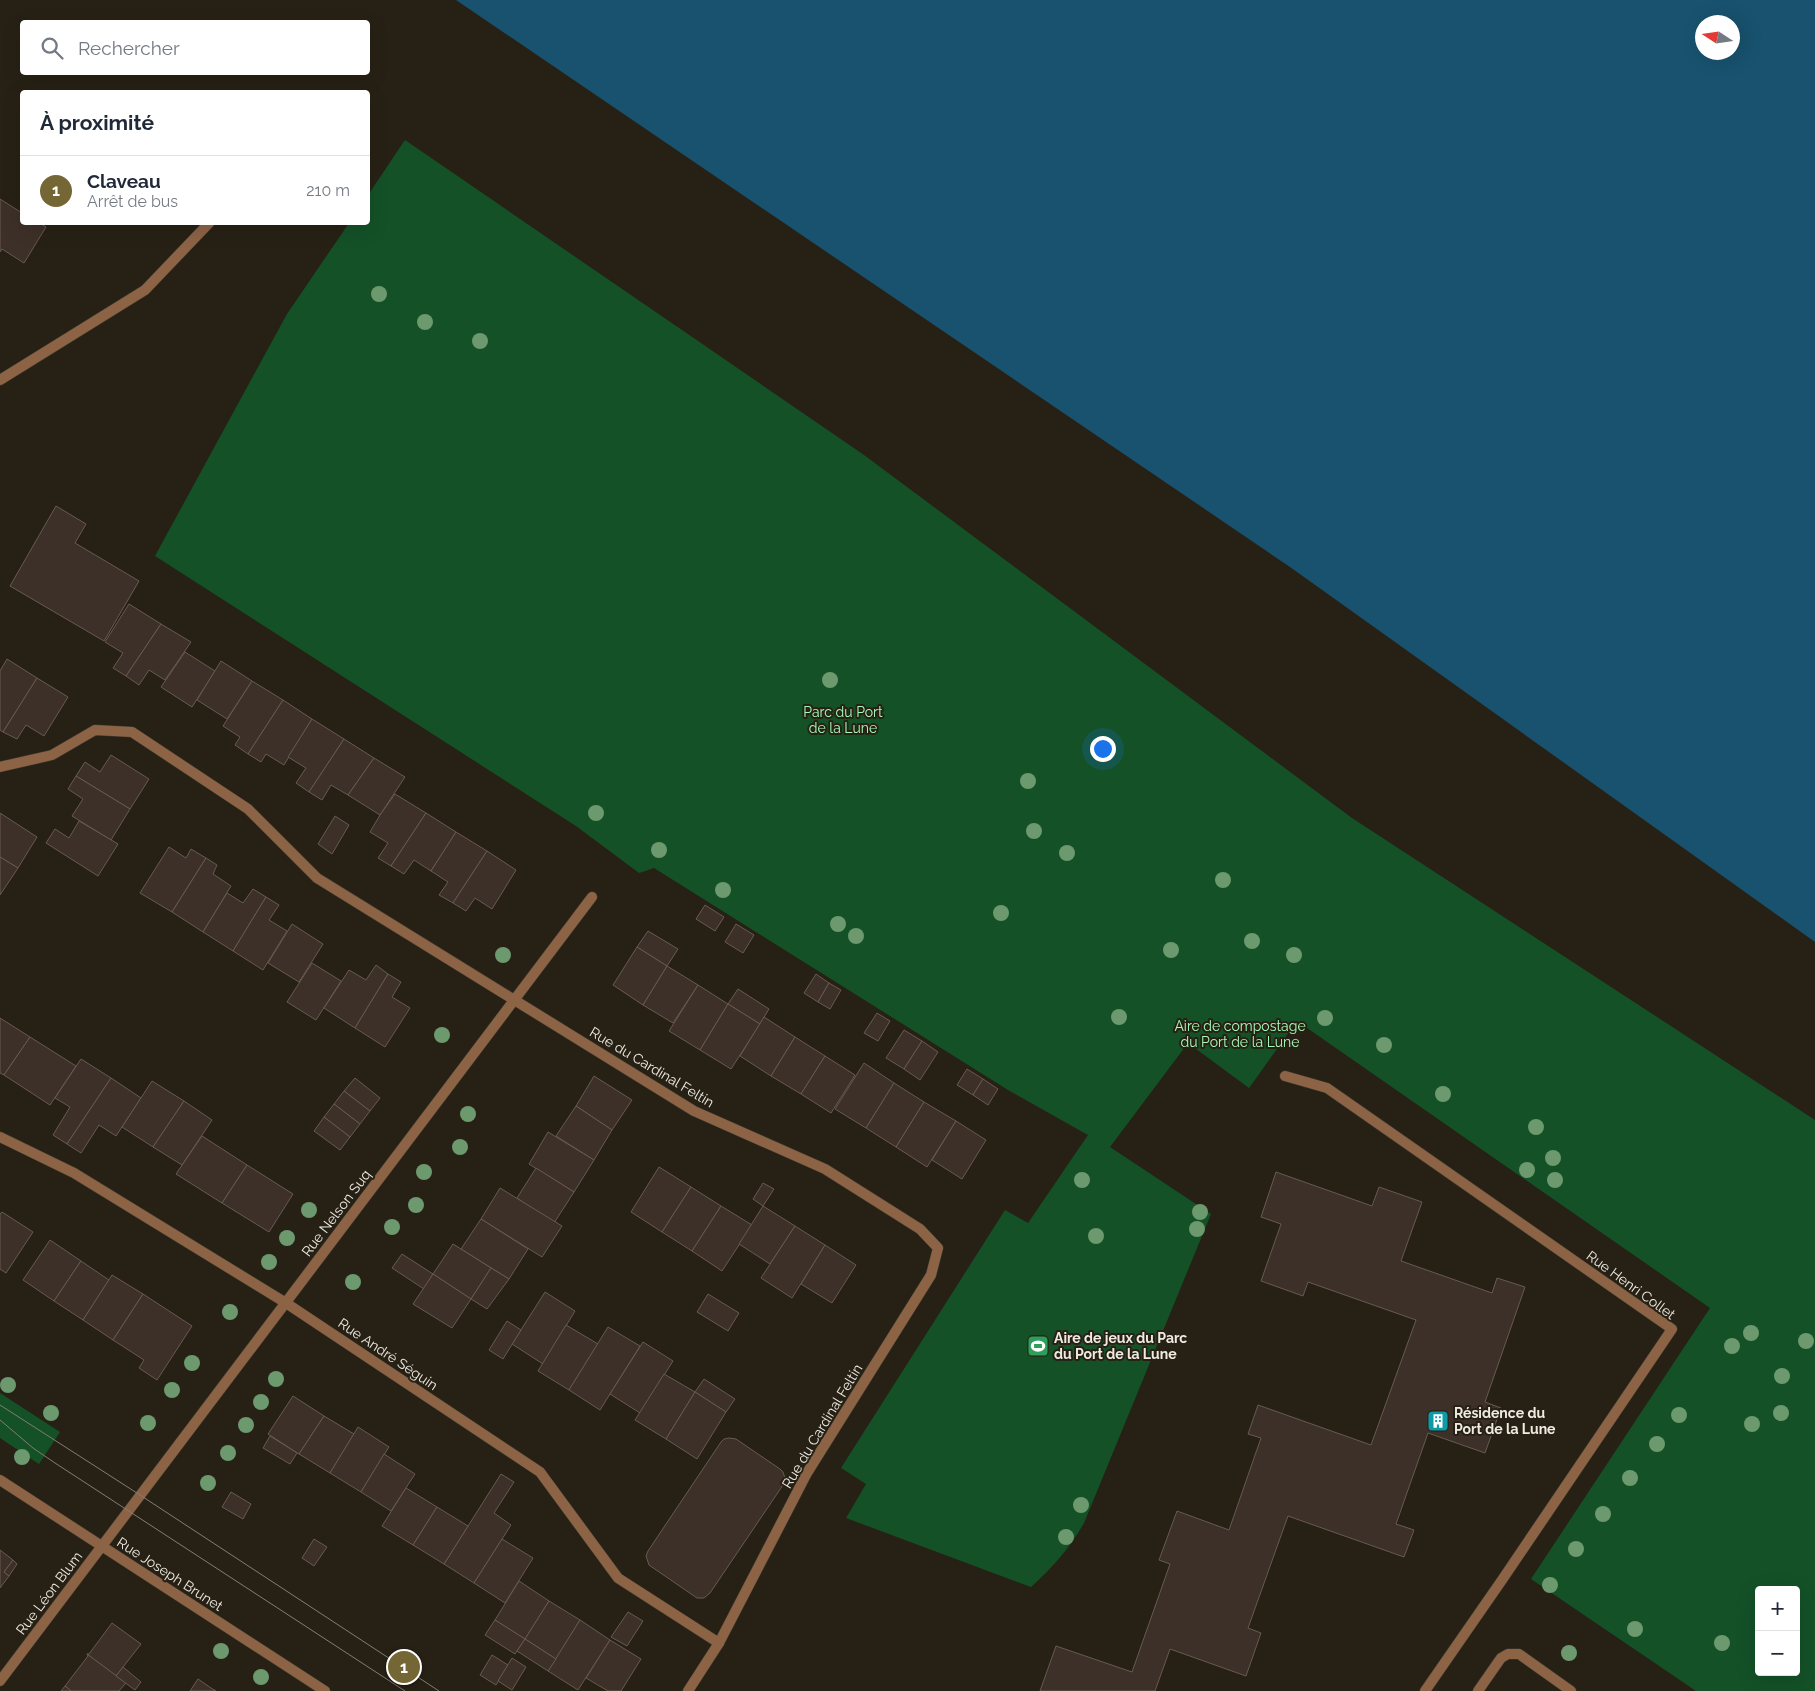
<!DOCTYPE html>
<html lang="fr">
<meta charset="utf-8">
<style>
:root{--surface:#fff;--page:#f2f2f3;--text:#1f2937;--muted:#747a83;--line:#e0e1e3;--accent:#756635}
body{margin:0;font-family:Raleway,sans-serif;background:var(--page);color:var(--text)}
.controls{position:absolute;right:15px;bottom:15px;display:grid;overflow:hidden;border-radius:5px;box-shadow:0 5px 20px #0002}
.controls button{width:45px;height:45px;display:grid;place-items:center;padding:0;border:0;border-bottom:1px solid var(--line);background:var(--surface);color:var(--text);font:25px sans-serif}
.compass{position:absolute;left:1695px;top:15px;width:45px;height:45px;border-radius:50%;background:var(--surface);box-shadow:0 5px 20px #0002;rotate:282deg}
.you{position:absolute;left:1102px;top:748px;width:18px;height:18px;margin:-12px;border:4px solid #fff;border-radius:50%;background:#1a73e8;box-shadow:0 0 0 8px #1a73e833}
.badge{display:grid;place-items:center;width:32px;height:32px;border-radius:50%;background:var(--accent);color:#fff;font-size:16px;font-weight:700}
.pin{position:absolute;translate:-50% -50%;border:2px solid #fff;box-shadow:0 1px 5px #0006}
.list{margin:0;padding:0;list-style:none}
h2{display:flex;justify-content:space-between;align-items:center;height:65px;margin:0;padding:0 20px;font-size:21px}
h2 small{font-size:16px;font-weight:400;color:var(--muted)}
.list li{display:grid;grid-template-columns:32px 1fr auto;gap:15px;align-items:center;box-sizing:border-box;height:70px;padding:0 20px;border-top:1px solid var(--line)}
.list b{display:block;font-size:19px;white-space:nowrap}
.list p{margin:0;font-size:16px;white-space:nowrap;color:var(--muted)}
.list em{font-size:16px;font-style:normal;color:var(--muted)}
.icon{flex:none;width:28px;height:28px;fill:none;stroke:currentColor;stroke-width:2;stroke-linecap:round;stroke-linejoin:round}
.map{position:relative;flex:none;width:1815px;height:1691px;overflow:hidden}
.search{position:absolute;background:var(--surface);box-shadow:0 5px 20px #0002;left:20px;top:20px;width:350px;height:55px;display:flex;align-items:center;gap:12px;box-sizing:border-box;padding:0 18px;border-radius:5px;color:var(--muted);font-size:19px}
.panel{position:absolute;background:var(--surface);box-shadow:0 5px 20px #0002;left:20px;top:90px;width:350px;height:135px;border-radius:5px}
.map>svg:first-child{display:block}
.green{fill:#145127;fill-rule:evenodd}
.water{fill:#18526e;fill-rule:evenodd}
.building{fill:#3d3028;stroke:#695a51}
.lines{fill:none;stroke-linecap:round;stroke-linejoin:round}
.service-casing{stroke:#433d32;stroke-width:11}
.minor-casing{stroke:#433d32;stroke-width:11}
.service{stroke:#8d6346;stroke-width:10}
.minor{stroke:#8d6346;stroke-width:10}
.tram{stroke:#827d73;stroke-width:1}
.tree{fill:#6d996e}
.labels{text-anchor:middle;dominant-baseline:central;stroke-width:4;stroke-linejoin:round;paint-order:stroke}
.park-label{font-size:14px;fill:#a7fbb7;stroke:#272115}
.street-label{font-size:14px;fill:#efebe3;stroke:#272115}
.poi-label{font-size:14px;font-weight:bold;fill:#efebe3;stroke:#272115;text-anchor:start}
</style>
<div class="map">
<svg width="1815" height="1691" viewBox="0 0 1815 1691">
<rect width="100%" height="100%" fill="#272115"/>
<g class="green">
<path d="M405 140 864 455 1352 818 1815 1120V1691H1696L1531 1579 1710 1308 1297 1021 1249 1088 1188 1043 1110 1147 1211 1214 1084 1523C1070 1548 1052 1568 1031 1587L846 1518 866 1484 841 1468 1005 1210 1028 1223 1088 1135 1008 1090 654 868 639 873 576 826 155 556 287 314 349 223 368 222V195ZM1759 1590H1796V1672H1759Z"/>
<polygon points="0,1393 60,1432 39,1464 0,1438"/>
</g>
<path class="water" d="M456 0H1815V942L1290 567ZM1702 22H1732V52H1702Z"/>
<g class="building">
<polygon points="0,199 22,213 22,222 38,222 46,227 24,263 2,249 0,252"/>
<polygon points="56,506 86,524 75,543 139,581 104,641 10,586"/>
<polygon points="129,604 161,624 126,676 113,668 123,653 105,642"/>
<polygon points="161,624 191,642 165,680 149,670 139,685 126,676"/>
<polygon points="185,652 215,671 192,707 161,687"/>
<polygon points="7,659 37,678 3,732 0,730 0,671"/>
<polygon points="221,661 252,681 227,719 197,700"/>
<polygon points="37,678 68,697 44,736 26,725 17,739 3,732"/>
<polygon points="252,681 283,700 248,754 235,745 240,737 223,726"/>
<polygon points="283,700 312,719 284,765 266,754 261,762 248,754"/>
<polygon points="312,719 344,739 309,792 296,783 306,768 288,757"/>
<polygon points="344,739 374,758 348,795 331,785 322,800 309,792"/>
<polygon points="111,755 149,779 130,809 76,776 85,762 100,772"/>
<polygon points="374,758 405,777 380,815 348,795"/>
<polygon points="76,776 130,809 111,840 72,816 83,799 68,789"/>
<polygon points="395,794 426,813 391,866 378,858 388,843 370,832 380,815"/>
<polygon points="0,813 37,837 18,868 0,857"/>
<polygon points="426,813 456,832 431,871 414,860 404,874 391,866"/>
<polygon points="335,816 349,825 332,854 318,844"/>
<polygon points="79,821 118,844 98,876 46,843 55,829 69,838"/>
<polygon points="456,832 487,851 453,903 439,895 448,882 431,871"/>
<polygon points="169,847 186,858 191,849 206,858 172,912 140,893"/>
<polygon points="487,851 516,870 492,909 475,898 466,911 453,903"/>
<polygon points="0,857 18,868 0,895"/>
<polygon points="206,858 217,865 213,874 231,886 203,932 172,912"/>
<polygon points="253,889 266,897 233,951 203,932 227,893 243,903"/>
<polygon points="266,897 279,905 269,920 287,931 263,970 233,951"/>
<polygon points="705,905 724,917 715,931 696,919"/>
<polygon points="292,924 323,944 299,982 268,963"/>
<polygon points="736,924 754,935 743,953 725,942"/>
<polygon points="648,931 678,949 667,966 637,947"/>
<polygon points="637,947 667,966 643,1005 613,985"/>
<polygon points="312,963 341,981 316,1020 287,1002"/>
<polygon points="376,965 388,974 355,1028 324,1008 349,970 366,980"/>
<polygon points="667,966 698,985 673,1023 643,1005"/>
<polygon points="388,974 401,982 392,997 410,1008 385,1047 355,1028"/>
<polygon points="816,974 829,983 818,1002 804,993"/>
<polygon points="829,983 841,990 830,1009 818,1002"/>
<polygon points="698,985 728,1004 700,1050 669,1031"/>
<polygon points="738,989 769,1009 760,1024 728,1004"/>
<polygon points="728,1004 760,1024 731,1069 700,1050"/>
<polygon points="877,1013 890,1021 878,1041 864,1033"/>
<polygon points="764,1017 795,1037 771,1076 740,1056"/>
<polygon points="0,1018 30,1037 4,1075 0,1073"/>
<polygon points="904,1030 922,1041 904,1069 886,1058"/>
<polygon points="30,1037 76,1066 50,1105 4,1075"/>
<polygon points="795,1037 825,1056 801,1094 771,1076"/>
<polygon points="922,1041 938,1052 920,1080 904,1069"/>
<polygon points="825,1056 855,1075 831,1113 801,1094"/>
<polygon points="81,1059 111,1078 67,1144 53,1135 70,1107 55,1098"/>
<polygon points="864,1063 894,1083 866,1128 835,1109"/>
<polygon points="967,1069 983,1079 973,1095 957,1085"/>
<polygon points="594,1076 632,1100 612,1130 576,1106"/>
<polygon points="111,1078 141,1098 116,1136 99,1125 81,1153 67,1144"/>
<polygon points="355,1078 380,1098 370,1111 344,1091"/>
<polygon points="983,1079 998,1089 988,1105 973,1095"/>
<polygon points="152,1081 184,1101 153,1147 122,1127"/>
<polygon points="894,1083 924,1102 896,1147 866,1128"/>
<polygon points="344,1091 370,1111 360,1124 334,1104"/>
<polygon points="184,1101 212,1120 182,1165 153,1147"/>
<polygon points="924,1102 956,1121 927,1167 896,1147"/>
<polygon points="334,1104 360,1124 350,1137 324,1117"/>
<polygon points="576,1106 612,1130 594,1160 556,1136"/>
<polygon points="324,1117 350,1137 340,1150 314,1131"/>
<polygon points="956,1121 986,1140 962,1179 932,1160"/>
<polygon points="548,1132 594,1160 574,1192 529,1164"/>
<polygon points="202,1136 247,1165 222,1203 176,1174"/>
<polygon points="247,1165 293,1194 269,1232 222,1203"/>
<polygon points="659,1167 691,1187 662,1232 631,1212"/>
<polygon points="536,1168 574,1192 554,1223 517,1198"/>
<polygon points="1276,1172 1372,1206 1379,1187 1422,1202 1401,1261 1492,1293 1497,1278 1525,1287 1485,1402 1501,1408 1485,1453 1428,1433 1396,1524 1414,1530 1404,1557 1288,1516 1248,1628 1261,1633 1246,1676 1170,1649 1155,1691 1040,1691 1056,1646 1132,1672 1170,1564 1159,1560 1177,1511 1229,1530 1261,1438 1248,1434 1258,1405 1371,1445 1416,1320 1308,1282 1303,1296 1261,1281 1281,1224 1261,1217"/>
<polygon points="763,1183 774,1189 763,1206 753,1199"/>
<polygon points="691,1187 721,1206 692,1251 662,1232"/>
<polygon points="500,1188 562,1226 542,1257 481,1219"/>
<polygon points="721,1206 752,1225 722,1271 692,1251"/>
<polygon points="763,1206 795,1226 770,1264 739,1244"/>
<polygon points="2,1212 33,1232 6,1273 0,1269 0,1214"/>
<polygon points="481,1219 528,1249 509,1279 461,1249"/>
<polygon points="795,1226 825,1245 792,1298 761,1278"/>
<polygon points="50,1240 81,1261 54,1301 23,1280"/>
<polygon points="453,1244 491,1268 471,1299 433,1274"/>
<polygon points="825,1245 856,1265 832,1303 801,1284"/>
<polygon points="402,1254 433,1274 424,1289 392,1268"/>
<polygon points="81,1261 109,1280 83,1320 54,1301"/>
<polygon points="491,1268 509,1279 487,1309 471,1299"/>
<polygon points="433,1274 471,1299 452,1328 413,1304"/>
<polygon points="112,1275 143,1294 113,1340 83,1320"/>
<polygon points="545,1292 575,1311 543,1364 512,1344"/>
<polygon points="143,1294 192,1326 157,1380 139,1368 144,1360 113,1340"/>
<polygon points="708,1294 739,1313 728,1331 697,1312"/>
<polygon points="507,1321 521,1330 503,1359 489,1350"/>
<polygon points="566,1325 598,1344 569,1390 538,1371"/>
<polygon points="608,1327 640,1346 600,1410 569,1390"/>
<polygon points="643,1342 673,1361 640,1413 610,1394"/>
<polygon points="664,1374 695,1392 666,1439 635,1420"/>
<polygon points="704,1379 735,1399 726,1412 695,1392"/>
<polygon points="695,1392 726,1412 697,1459 666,1439"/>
<polygon points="293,1396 324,1416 299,1454 268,1434"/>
<polygon points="324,1416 354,1434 330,1473 299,1454"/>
<polygon points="358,1427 389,1447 361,1492 330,1473"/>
<polygon points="270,1436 297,1453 290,1464 263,1448"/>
<polygon points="729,1438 736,1439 780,1469 783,1472 785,1478 783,1485 710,1593 704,1598 697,1598 649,1565 646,1556 648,1551 721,1442 724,1439"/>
<polygon points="384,1454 415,1474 391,1511 361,1492"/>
<polygon points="501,1474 514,1482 494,1513 511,1525 474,1583 444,1564"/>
<polygon points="406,1488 437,1507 413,1545 382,1526"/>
<polygon points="231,1492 251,1504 243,1519 222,1507"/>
<polygon points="437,1507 468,1526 444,1564 413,1545"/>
<polygon points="314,1539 327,1547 314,1566 302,1558"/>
<polygon points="502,1539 533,1558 505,1603 474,1583"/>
<polygon points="0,1550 13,1560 4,1572 9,1576 0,1588"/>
<polygon points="13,1560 17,1564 9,1576 4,1572"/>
<polygon points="519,1581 549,1601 525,1639 495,1620"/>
<polygon points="549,1601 580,1620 556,1659 525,1639"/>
<polygon points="628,1612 643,1621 627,1646 611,1637"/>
<polygon points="495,1620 525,1639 515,1654 485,1635"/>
<polygon points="580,1620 610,1640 578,1690 548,1671"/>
<polygon points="112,1623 141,1644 116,1676 87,1654 89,1654"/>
<polygon points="525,1639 556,1659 548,1671 517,1651"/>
<polygon points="610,1640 641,1659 621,1691 608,1691 586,1678"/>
<polygon points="87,1654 126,1683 119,1691 71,1691 65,1686 88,1656"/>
<polygon points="492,1655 508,1665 496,1685 480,1675"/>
<polygon points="512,1658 526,1667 512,1690 498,1681"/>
<polygon points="123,1667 141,1682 135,1690 116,1676"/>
<polygon points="198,1679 211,1688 216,1691 190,1691"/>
<polygon points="65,1686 70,1690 71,1691 61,1691"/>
</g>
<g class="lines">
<g class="service-casing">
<g id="service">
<polyline points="0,380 145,290 210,222"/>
<polyline points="1478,1691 1501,1658 1508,1654 1519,1654 1571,1691"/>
</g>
</g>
<g class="minor-casing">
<g id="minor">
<polyline points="0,767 52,755 95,730 132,732 248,809 317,878 694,1111 825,1169 920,1229 938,1248 931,1275 807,1473 719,1643 688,1691"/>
<polyline points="1285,1076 1327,1088 1672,1329 1502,1580 1425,1691"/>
<polyline points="0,1137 74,1173 286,1303 540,1472 618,1578 719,1643"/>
<polyline points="0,1480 325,1691"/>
<polyline points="0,1681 592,897"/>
</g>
</g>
<use href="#service" class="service"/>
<use href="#minor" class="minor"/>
<g class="tram">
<polyline points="0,1405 140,1495 439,1691"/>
<polyline points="0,1420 33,1448 55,1463 405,1691"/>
</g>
</g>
<g class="tree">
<circle cx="379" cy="294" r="8"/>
<circle cx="425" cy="322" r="8"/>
<circle cx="480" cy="341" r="8"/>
<circle cx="830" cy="680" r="8"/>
<circle cx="1028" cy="781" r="8"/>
<circle cx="596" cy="813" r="8"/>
<circle cx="1034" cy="831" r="8"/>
<circle cx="659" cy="850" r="8"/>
<circle cx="1067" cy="853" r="8"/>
<circle cx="1223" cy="880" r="8"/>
<circle cx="723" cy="890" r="8"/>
<circle cx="1001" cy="913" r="8"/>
<circle cx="838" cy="924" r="8"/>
<circle cx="856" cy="936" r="8"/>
<circle cx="1252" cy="941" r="8"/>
<circle cx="1171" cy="950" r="8"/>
<circle cx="503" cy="955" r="8"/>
<circle cx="1294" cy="955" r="8"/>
<circle cx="1119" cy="1017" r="8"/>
<circle cx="1325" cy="1018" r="8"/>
<circle cx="442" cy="1035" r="8"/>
<circle cx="1384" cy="1045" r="8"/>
<circle cx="1443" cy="1094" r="8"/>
<circle cx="468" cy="1114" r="8"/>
<circle cx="1536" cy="1127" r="8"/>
<circle cx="460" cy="1147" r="8"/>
<circle cx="1553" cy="1158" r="8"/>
<circle cx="1527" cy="1170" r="8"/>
<circle cx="424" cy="1172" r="8"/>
<circle cx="1082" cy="1180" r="8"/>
<circle cx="1555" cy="1180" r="8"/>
<circle cx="416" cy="1205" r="8"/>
<circle cx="309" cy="1210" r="8"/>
<circle cx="1200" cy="1212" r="8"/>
<circle cx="392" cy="1227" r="8"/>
<circle cx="1197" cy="1229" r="8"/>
<circle cx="1096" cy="1236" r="8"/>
<circle cx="287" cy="1238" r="8"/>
<circle cx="269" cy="1262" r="8"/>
<circle cx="353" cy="1282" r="8"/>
<circle cx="230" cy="1312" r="8"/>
<circle cx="1751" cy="1333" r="8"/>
<circle cx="1806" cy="1341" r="8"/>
<circle cx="1732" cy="1346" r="8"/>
<circle cx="192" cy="1363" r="8"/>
<circle cx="1782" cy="1376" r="8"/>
<circle cx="276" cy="1379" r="8"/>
<circle cx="8" cy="1385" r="8"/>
<circle cx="172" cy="1390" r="8"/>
<circle cx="261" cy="1402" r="8"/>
<circle cx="51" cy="1413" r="8"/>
<circle cx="1781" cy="1413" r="8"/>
<circle cx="1679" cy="1415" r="8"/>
<circle cx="148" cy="1423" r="8"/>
<circle cx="1752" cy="1424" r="8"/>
<circle cx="246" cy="1425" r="8"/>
<circle cx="1657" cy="1444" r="8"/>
<circle cx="228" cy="1453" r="8"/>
<circle cx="22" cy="1457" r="8"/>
<circle cx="1630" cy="1478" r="8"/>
<circle cx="208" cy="1483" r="8"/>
<circle cx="1081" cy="1505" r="8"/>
<circle cx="1603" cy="1514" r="8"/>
<circle cx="1066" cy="1537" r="8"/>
<circle cx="1576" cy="1549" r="8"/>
<circle cx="1550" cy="1585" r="8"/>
<circle cx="1635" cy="1629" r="8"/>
<circle cx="1722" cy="1643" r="8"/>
<circle cx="221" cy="1651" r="8"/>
<circle cx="1569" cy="1653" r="8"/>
<circle cx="261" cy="1677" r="8"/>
</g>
<defs>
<g id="stadium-square" transform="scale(1.125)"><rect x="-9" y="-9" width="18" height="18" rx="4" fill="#2e9e5b" stroke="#272115"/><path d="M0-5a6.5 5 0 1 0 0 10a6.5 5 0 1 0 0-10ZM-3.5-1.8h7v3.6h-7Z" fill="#fff"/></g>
<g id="building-square" transform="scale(1.125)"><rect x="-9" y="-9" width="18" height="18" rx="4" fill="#0f9aa8" stroke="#272115"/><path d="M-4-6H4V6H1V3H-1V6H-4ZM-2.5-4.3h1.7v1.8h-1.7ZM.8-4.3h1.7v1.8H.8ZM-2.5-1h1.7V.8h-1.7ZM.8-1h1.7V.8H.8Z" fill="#fff"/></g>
</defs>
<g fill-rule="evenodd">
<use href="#stadium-square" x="1038" y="1346"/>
<use href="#building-square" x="1438" y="1421"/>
</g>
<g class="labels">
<g class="park-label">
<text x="843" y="712">Parc du Port<tspan x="843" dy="16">de la Lune</tspan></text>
<text x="1240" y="1026">Aire de compostage<tspan x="1240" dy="16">du Port de la Lune</tspan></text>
</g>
<g class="street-label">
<text transform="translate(652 1067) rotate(31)">Rue du Cardinal Feltin</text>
<text transform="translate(336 1213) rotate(-53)">Rue Nelson Suq</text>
<text transform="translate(1631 1285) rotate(36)">Rue Henri Collet</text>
<text transform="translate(388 1354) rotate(34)">Rue André Séguin</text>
<text transform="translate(822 1426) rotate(-59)">Rue du Cardinal Feltin</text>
<text transform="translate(170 1574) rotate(33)">Rue Joseph Brunet</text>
<text transform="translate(49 1593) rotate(-53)">Rue Léon Blum</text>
</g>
<g class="poi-label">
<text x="1054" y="1338">Aire de jeux du Parc<tspan x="1054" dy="16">du Port de la Lune</tspan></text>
<text x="1454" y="1413">Résidence du<tspan x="1454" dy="16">Port de la Lune</tspan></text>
</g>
</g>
</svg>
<div class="controls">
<button>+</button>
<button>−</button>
</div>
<svg class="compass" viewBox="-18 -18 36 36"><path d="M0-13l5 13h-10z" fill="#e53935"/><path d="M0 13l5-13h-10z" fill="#747a83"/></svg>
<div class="you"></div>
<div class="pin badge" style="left:404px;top:1667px">1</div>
<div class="search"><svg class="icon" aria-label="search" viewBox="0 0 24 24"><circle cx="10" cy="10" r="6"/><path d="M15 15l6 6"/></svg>Rechercher</div>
<section class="panel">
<h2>À proximité<small></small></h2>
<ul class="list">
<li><span class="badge">1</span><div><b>Claveau</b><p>Arrêt de bus</p></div><em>210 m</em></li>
</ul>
</section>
</div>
